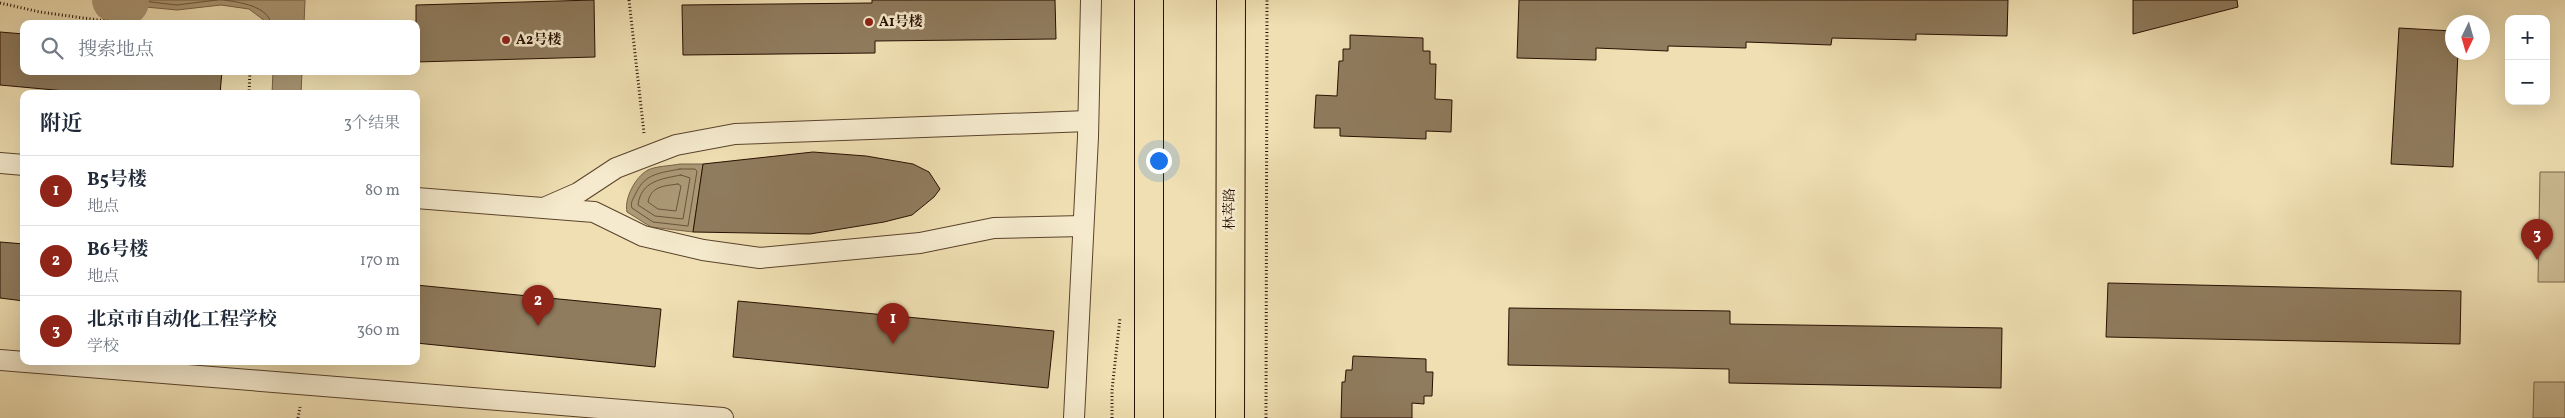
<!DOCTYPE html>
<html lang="zh">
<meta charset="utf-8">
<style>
:root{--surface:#fff;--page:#f6f6f7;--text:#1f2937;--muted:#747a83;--line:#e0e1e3;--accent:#8f2418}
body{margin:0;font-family:Vollkorn,"Noto Serif SC",serif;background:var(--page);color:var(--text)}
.controls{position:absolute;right:15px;top:15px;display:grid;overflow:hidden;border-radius:10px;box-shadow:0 5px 20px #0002}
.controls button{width:45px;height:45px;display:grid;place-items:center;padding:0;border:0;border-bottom:1px solid var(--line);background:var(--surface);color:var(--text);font:25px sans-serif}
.compass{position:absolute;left:2445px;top:15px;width:45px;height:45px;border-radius:50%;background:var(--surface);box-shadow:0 5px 20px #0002;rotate:185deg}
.you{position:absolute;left:1158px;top:160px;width:18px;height:18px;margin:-12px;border:4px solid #fff;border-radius:50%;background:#1a73e8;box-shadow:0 0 0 8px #1a73e833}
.badge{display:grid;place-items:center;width:32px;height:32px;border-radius:50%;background:var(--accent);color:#fff;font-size:16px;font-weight:700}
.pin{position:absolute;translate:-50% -41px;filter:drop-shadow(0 1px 2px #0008)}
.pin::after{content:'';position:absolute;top:26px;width:18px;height:15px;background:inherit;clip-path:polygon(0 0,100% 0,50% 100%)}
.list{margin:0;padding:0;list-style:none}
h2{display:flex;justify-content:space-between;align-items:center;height:65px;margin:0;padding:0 20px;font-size:21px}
h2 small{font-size:16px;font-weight:400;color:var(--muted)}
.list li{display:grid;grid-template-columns:32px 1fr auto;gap:15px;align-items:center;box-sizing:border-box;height:70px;padding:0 20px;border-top:1px solid var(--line)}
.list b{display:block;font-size:19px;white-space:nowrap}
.list p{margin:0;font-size:16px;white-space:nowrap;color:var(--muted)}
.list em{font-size:16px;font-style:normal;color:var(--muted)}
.icon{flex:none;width:28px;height:28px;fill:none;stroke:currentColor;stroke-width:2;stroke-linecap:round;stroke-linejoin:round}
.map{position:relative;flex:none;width:2565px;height:418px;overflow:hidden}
.search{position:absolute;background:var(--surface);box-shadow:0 5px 20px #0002;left:20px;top:20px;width:400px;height:55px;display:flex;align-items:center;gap:12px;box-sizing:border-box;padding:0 18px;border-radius:10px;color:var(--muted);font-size:19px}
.panel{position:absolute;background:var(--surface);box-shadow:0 5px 20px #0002;left:20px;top:90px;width:400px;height:275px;border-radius:10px}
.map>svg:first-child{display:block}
.green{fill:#cdbc94;stroke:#7a664a}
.water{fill:#ab9875;stroke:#776146}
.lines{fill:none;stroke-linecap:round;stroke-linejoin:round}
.shore{stroke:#6a543a;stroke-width:1}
.river{stroke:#ab9875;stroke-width:46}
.building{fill:#8f7b5d;stroke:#280f00}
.pedestrian-casing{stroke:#5a432c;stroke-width:22}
.primary-casing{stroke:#280f00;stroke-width:30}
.path{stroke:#280f00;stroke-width:3;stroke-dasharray:1 2.5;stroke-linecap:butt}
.pedestrian{stroke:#f5eacd;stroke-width:20}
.primary{stroke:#efdfb2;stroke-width:28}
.poi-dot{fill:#8f2418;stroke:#f5eacd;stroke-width:2}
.labels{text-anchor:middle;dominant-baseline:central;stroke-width:5;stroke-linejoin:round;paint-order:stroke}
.poi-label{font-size:14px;font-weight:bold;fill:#280f00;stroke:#f5eacd;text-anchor:start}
.street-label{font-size:14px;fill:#280f00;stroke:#f5eacd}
</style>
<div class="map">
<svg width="2565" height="418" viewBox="0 0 2565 418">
<rect width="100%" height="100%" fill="#efdfb2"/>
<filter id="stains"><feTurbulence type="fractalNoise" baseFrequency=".004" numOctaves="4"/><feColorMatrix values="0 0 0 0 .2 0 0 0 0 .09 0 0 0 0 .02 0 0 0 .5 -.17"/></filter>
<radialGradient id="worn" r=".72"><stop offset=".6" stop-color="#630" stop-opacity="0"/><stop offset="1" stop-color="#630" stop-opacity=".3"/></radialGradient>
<g class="green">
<polygon points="2540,172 2565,172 2565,282 2538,282"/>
<polygon points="2534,382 2565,382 2565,418 2533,418"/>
</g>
<g class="water">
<polygon points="125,0 305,0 304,24 269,24 249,9 221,5 177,10 135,6"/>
<polygon points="273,71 302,71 301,94 272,94"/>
<path d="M680 164H703L693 232 651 227 627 212C624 199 635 177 648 170 656 166 670 166 680 164Z"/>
</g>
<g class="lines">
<g class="shore">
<polyline points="133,0 177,5 217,0"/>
<path d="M224 0C238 2 269 6 271 24"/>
<path d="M680 169H695L697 171 688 226 653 222 632 208C630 203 633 199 636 193 645 173 661 173 680 169Z"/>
<path d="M681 175 690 178 683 219 655 216 638 205C641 181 661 179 681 175Z"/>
<path d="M678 184 681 186 676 211 658 209 648 202C651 186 664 186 678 184Z"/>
</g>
<polyline class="river" points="115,0 126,2"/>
</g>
<g class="building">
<polygon points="594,0 595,57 416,62 416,5"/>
<polygon points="872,0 1055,0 1056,39 875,41 875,53 683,55 682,5 872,3"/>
<polygon points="1519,0 2008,0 2007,36 1916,34 1916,40 1832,38 1831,45 1746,42 1746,48 1668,46 1668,51 1596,48 1596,60 1517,58"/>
<polygon points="2133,0 2237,0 2238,7 2133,34"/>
<polygon points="2399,28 2452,31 2452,52 2458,52 2453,167 2391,164"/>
<polygon points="0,32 24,34 24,71 222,71 220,94 98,94 0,85"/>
<polygon points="1350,35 1423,38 1423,51 1430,51 1430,64 1436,64 1435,99 1452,100 1451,132 1426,131 1426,139 1368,137 1340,136 1340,128 1314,128 1316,95 1337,96 1339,61 1343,61 1343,49 1350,49"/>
<polygon points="813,152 866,156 913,164 929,172 940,189 934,197 912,215 884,222 810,234 693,232 703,164"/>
<polygon points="0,242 24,244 24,301 0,298"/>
<polygon points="2108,283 2461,291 2460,344 2106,337"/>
<polygon points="416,285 661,309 655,367 416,343"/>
<polygon points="738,301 1054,331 1048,388 733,357"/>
<polygon points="1509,308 1730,311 1730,324 2002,328 2001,388 1729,383 1729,369 1508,365"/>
<polygon points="1353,356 1426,359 1426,372 1433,372 1432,396 1424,396 1424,404 1412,403 1412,418 1341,418 1342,382 1345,382 1346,370 1352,370"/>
</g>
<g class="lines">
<g class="pedestrian-casing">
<g id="pedestrian">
<polyline points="0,163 24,165"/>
<polyline points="416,198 594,212 643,236 703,250 760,258 920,243 994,228 1083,226"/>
<polyline points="546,207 578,193 616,168 676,145 735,134 1088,121"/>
<polyline points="0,360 723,418"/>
<polyline points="1074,418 1088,137 1091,0"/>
</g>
</g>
<g class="primary-casing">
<g id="primary">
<polyline points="1149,0 1149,418"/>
<polyline points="1230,418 1231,0"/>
</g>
</g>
<g class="path">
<polyline points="629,0 644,133"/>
<polyline points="0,3 40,12 127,24"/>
<polyline points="249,94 250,71"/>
<polyline points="298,418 300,407"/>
<polyline points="1112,418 1112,390 1120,318"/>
<polyline points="1266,418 1267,0"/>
</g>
<use href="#pedestrian" class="pedestrian"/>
<use href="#primary" class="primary"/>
</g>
<g class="poi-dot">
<circle cx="869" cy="22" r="5"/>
<circle cx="506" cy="40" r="5"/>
</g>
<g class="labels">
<g class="poi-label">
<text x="879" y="22">A1号楼</text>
<text x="516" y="40">A2号楼</text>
</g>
<g class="street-label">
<text transform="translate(1230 209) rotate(-90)">林萃路</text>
</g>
</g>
<rect width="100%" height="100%" filter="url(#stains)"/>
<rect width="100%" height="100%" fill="url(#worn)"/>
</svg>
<div class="controls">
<button>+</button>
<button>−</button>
</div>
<svg class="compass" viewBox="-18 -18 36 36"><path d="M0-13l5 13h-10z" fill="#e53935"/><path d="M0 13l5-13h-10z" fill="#747a83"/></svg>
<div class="you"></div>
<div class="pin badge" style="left:893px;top:344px">1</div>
<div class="pin badge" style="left:538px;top:326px">2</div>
<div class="pin badge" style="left:2537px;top:260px">3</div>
<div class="search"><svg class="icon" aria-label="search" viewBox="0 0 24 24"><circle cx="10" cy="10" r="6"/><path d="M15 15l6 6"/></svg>搜索地点</div>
<section class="panel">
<h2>附近<small>3个结果</small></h2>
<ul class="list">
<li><span class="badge">1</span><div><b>B5号楼</b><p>地点</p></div><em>80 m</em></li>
<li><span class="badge">2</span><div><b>B6号楼</b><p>地点</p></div><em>170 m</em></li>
<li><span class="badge">3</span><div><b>北京市自动化工程学校</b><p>学校</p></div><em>360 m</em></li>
</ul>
</section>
</div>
